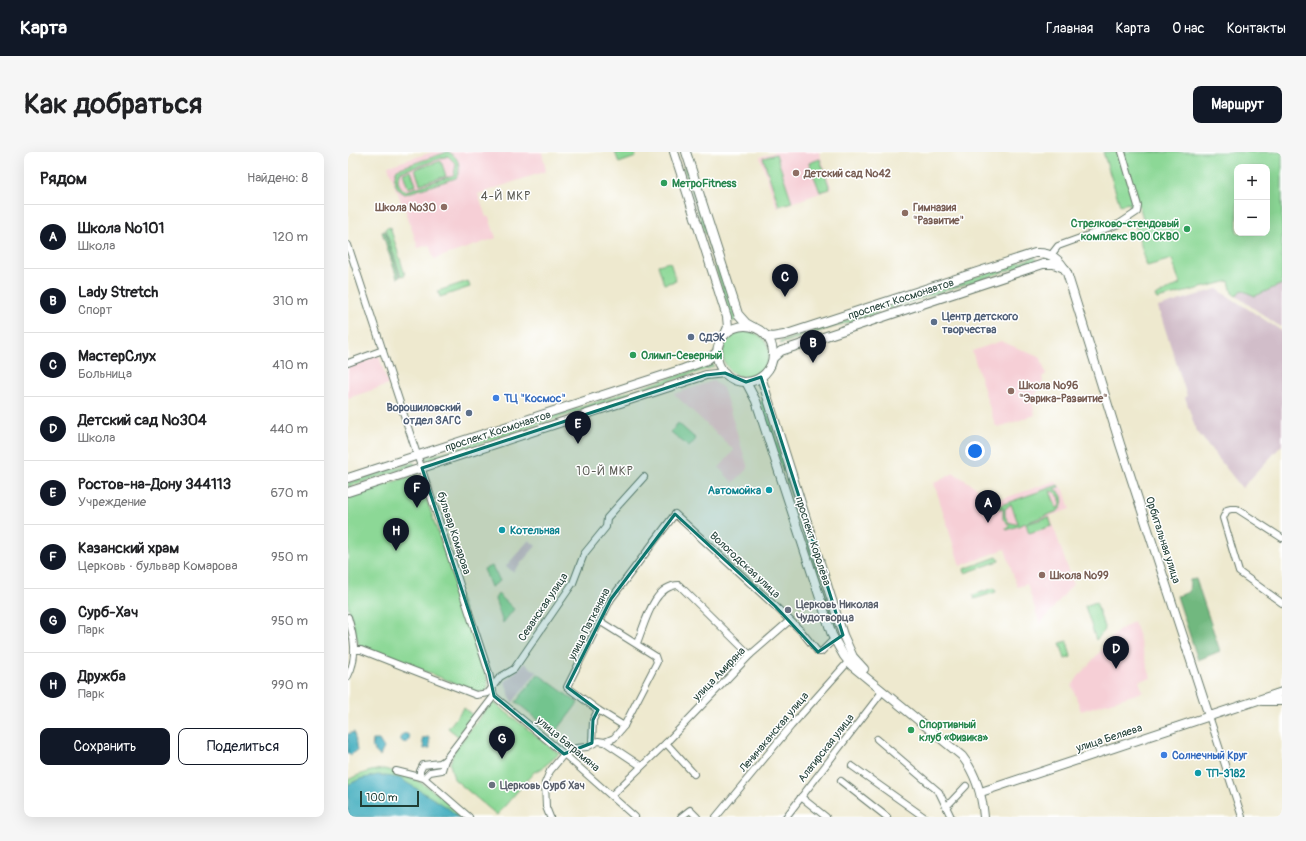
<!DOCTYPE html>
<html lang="ru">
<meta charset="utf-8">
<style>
:root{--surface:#fff;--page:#f6f6f6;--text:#202124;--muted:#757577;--line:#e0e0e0;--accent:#111827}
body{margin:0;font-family:Pangolin,sans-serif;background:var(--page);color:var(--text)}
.controls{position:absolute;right:12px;top:12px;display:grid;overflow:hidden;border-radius:8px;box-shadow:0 4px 16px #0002}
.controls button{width:36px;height:36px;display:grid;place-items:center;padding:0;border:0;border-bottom:1px solid var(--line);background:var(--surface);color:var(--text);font:20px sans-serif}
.scale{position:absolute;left:12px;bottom:10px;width:59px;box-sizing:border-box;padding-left:4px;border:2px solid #1f3d34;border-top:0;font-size:11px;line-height:14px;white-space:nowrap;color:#1f3d34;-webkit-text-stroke:3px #fff;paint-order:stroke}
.you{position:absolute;left:627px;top:299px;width:14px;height:14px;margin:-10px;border:3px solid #fff;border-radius:50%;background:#1a73e8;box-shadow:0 0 0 6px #1a73e833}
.badge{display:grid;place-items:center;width:26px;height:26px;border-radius:50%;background:var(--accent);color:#fff;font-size:13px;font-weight:700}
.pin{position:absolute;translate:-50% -33px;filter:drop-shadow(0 1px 2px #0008)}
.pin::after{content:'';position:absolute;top:21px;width:14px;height:12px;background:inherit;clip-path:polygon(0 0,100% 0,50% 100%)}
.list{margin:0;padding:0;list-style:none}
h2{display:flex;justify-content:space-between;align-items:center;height:52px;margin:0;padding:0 16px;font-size:17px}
h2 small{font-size:13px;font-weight:400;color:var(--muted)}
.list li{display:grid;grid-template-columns:26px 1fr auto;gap:12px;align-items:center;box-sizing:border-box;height:64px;padding:0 16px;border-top:1px solid var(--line)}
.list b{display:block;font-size:15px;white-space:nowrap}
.list p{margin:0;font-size:13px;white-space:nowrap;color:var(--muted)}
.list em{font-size:13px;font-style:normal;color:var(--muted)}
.actions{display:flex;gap:8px;padding:12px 16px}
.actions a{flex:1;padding:9px 0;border:1px solid var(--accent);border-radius:8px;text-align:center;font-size:14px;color:var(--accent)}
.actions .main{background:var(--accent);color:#fff}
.map{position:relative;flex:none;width:934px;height:665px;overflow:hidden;border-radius:8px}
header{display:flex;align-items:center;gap:24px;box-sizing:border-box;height:56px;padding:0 20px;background:var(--accent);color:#fff}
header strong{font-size:19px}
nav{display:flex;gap:22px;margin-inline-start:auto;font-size:14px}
.intro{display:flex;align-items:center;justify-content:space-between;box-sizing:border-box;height:96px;padding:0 24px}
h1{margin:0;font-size:28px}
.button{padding:10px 18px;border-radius:8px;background:var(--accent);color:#fff;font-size:14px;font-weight:700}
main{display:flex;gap:24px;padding:0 24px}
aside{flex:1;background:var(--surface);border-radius:8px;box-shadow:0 4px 16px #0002}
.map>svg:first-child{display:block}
.built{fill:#f6cfd6}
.industrial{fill:#d1bdc9}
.green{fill:#8cd896;stroke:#568a65;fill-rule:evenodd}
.forest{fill:#71b87f;stroke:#487a5a}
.water{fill:#3eacbd;stroke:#2e7478}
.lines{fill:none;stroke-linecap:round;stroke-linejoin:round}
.minor-casing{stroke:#67796a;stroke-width:8}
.major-casing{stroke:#67796a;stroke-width:10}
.minor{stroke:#fff;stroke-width:6}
.major{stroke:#fff;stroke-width:8}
.marked{fill:#0f766e;fill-opacity:0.2;stroke:#0f766e;stroke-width:3;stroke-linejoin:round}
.education-dot{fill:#8d6e63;stroke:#fff;stroke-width:1.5}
.leisure-dot{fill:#2e9e5b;stroke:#fff;stroke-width:1.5}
.service-dot{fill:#5c6f8a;stroke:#fff;stroke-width:1.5}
.shop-dot{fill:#3f7fe0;stroke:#fff;stroke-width:1.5}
.culture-dot{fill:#0f9aa8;stroke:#fff;stroke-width:1.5}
.worship-dot{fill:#6b7280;stroke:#fff;stroke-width:1.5}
.labels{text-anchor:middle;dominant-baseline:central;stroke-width:3;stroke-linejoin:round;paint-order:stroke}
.education-label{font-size:11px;font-weight:bold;fill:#785e54;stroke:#fff;text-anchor:start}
.leisure-label{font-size:11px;font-weight:bold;fill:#27864d;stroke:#fff;text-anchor:start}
.street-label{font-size:11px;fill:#1f3d34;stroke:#fff}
.service-label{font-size:11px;font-weight:bold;fill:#4e5e75;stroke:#fff;text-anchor:start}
.shop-label{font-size:11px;font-weight:bold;fill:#366cbe;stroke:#fff;text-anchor:start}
.culture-label{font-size:11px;font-weight:bold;fill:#0d838f;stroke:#fff;text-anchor:start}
.worship-label{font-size:11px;font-weight:bold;fill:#5b616d;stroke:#fff;text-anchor:start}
.neighbourhood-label{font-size:12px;letter-spacing:1px;fill:#5c5c55;stroke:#fff}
</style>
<header>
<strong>Карта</strong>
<nav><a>Главная</a><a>Карта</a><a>О нас</a><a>Контакты</a></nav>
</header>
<div class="intro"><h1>Как добраться</h1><a class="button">Маршрут</a></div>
<main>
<aside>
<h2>Рядом<small>Найдено: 8</small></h2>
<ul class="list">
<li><span class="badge">A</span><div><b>Школа №101</b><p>Школа</p></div><em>120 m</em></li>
<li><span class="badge">B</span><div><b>Lady Stretch</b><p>Спорт</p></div><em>310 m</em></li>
<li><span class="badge">C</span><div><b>МастерСлух</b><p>Больница</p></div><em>410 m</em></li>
<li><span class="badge">D</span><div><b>Детский сад №304</b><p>Школа</p></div><em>440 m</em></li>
<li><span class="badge">E</span><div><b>Ростов-на-Дону 344113</b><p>Учреждение</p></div><em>670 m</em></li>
<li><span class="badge">F</span><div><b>Казанский храм</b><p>Церковь · бульвар Комарова</p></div><em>950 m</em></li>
<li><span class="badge">G</span><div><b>Сурб-Хач</b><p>Парк</p></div><em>950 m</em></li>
<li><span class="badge">H</span><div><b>Дружба</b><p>Парк</p></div><em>990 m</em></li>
</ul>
<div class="actions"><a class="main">Сохранить</a><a>Поделиться</a></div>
</aside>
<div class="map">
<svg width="934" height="665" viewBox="0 0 934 665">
<rect width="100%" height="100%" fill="#fff"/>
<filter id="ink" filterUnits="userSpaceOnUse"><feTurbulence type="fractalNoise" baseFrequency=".025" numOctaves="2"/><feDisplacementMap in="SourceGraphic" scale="8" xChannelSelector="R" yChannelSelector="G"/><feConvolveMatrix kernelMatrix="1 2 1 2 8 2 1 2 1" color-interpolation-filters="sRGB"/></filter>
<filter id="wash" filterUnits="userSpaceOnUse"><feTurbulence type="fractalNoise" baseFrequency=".012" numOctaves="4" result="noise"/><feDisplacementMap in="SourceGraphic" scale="16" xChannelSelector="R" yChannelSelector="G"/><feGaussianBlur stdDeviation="0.9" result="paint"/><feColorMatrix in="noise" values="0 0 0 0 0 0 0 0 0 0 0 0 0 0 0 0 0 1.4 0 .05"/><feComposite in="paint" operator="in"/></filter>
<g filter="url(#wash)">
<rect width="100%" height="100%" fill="#eee9cf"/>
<g class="built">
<polygon points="85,0 194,0 198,19 130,42 138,65 141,65 148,86 86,107 81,93 70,96 55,50 53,51 50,41 48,38 40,14"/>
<polygon points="427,0 471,0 484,37 429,56 412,5"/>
<polygon points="653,189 693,206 698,222 694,225 695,229 684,250 687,263 651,275 647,273 624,199"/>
<polygon points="30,200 40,233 0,246 0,210"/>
<polygon points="365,229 375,236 400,316 385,331 371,316 386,298 326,242"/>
<polygon points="606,321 629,336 632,344 648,349 707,329 716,338 722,357 702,364 725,432 692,472 679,432 669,435 657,397 612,414 586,331"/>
<polygon points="786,469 803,526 791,529 795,540 733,559 724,534 730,525 770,479"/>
</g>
<g class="industrial">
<polygon points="934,132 934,176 888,144 893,138 907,144"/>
<polygon points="869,137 934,179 934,293 894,336 848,278 837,245 839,244 810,155"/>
<polygon points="181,388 188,394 165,420 158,414"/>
<polygon points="176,511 189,520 164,551 157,530"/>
</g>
<g class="green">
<path d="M100 0C111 5 114 15 108 26L57 42C47 37 44 28 49 17ZM100 4 108 12 106 23 58 39C50 35 48 28 52 20Z"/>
<polygon points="267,0 287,0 288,5 271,11"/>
<path d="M755 0H934V132L907 144 893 138 888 144 884 141 881 129 809 147 807 144 832 132 824 107 799 114 787 72 796 70 791 53 782 55 781 51 772 53ZM889 15H919V81H889Z"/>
<polygon points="428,2 444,50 431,54 415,6"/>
<polygon points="472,7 482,37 472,40 461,11"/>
<polygon points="93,9 98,24 72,32 67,17"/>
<polygon points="338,14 361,81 357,82 335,15"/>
<polygon points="63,19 68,33 60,36 55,21"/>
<polygon points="42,75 57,123 53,124 37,77"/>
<polygon points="362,87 390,168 384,170 359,88"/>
<polygon points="687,105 689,109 538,158 536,157 537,155"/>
<polygon points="322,110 328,129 316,132 310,113"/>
<polygon points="120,129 122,135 92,145 90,139"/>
<polygon points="529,158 530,161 432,192 432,190"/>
<circle cx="398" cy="202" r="23"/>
<polygon points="365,212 366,215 74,311 73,307"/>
<polygon points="414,248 416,249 438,319 435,320 412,250"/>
<polygon points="330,271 348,287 341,295 323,280"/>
<polygon points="66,310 67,313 0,335 0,331"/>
<polygon points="70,322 140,529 140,536 137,540 130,540 11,494 0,454 0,344"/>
<polygon points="441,326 491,483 489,484 438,327"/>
<path d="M710 333 711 335 707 337C716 342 717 352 710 359L659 378 658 376 662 374 655 367V356L651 357 650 354ZM702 339 707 340 712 346V353L709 357ZM663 352 670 371 667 372 660 370 657 364V357Z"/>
<polygon points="701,365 704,374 681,381 678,372"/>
<polygon points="649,405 651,409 617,421 616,417"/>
<polygon points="144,414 152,429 143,435 136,417"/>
<polygon points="646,436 648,440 626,447 625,443"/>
<polygon points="150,442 166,457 155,471 147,447"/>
<polygon points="748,450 757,478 748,488 737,454"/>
<polygon points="719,489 723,505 717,507 712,491"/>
<polygon points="190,522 230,551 207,581 168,550"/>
<polygon points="144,549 211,602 193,617 186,620 149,663 106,627 102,612 106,599"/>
<polygon points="116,556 127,565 111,585 100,576"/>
<path d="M36 617C71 624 91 642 117 665H111L97 654 12 627 0 633V628C11 622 23 618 36 617Z"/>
</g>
<g class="forest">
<polygon points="37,79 52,125 49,126 34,80"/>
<polygon points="848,427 872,499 850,508 829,444 841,440 842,428"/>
</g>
<g class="water">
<polygon points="6,580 9,599 2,603 0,601 0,582"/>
<circle cx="57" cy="586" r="4.5"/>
<polygon points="81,585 82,596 76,597 74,586"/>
<path d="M25 588H31L36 596 32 604C26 599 23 596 25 588Z"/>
<polygon points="30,623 51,626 97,654 111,665 0,665 0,633 12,627"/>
</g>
</g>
<g filter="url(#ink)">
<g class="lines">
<g class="minor-casing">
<g id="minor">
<polyline points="0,93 141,521 146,544 216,602 287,665"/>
<polyline points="703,103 710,94 771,72 789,60 790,54 774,0"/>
<polyline points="0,211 35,198"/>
<polyline points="934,386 889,357 883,357 879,358 875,366 891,420 934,451"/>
<path d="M0 465C6 485 10 505 0 524"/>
<polyline points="253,470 307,504 309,510 276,574 266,586 257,590"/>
<path d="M289 491C297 472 305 433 331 433L402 503"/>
<polyline points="7,498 13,498 128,543 140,541 152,525 166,517 225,431 236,402 258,375 259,366 296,325"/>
<polyline points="861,564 894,665"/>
<polyline points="276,574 250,558 219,535 263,447 327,362 427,454 454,480 470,500 473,500 486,487"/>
<polyline points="529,587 591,640 603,665"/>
<polyline points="244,591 245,568 250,558"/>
<polyline points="318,591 346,622"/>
<polyline points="504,614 576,665"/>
<polyline points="48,619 76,626 121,665"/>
<polyline points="72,625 72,619 75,613 92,611 97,608 146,544"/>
<polyline points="76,626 82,620 94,618 97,608"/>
<polyline points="493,629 539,665"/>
<polyline points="264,643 318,591 402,503 441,469"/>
<polyline points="453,645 478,665"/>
<polyline points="599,654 618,634"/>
<polyline points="202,665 198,655 197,631 202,619 216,602 228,596 239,595 250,589 257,590 293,614"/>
<polyline points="333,665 342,658 349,665"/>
<polyline points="368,665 443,574 500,510"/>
<polyline points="438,665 534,540"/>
</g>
</g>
<g class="major-casing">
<g id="major">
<polyline points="326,0 379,165 380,175 377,182"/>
<polyline points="338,0 390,162 398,171 405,175"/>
<circle cx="397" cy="202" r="28"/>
<path d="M419 184 424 185 436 183 687 101C703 100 712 107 719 121L772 292 861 564"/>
<polyline points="425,206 433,199 695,112 706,112 716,116"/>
<polyline points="413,225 495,483 505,505 516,517"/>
<path d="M398 230 408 249 484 483 496 504 504 514 614 604C628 622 634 642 636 665"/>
<polyline points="0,326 335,217 359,208 369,200"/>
<polyline points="0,340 358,223 377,221"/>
<polyline points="914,549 934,549"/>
<polyline points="633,640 934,540"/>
</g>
</g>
<use href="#minor" class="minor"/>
<use href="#major" class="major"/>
</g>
</g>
<path class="marked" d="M377 221 398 230 413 225 495 483 470 500 427 454 327 362 263 447 219 535 250 558 245 568 244 591 216 602 146 544 141 521 74 316 358 223Z"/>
<g class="education-dot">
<circle cx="448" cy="21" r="4"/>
<circle cx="96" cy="55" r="4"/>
<circle cx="557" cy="61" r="4"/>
<circle cx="663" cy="239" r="4"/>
<circle cx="694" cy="423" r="4"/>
</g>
<g class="leisure-dot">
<circle cx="316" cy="31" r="4"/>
<circle cx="839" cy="77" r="4"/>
<circle cx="285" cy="203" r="4"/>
<circle cx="563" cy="578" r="4"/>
</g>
<g class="service-dot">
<circle cx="586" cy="170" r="4"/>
<circle cx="343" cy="185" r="4"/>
<circle cx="121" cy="261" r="4"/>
</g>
<g class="shop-dot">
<circle cx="148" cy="246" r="4"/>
<circle cx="816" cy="603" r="4"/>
</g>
<g class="culture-dot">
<circle cx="421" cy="338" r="4"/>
<circle cx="154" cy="378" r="4"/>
<circle cx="850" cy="621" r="4"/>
</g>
<g class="worship-dot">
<circle cx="440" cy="458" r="4"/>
<circle cx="144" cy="633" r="4"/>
</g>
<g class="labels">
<g class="education-label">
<text x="456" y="21">Детский сад №42</text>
<text x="88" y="55" text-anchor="end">Школа №30</text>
<text x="565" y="55">Гимназия<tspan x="565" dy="13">"Развитие"</tspan></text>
<text x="671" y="233">Школа №96<tspan x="671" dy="13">"Эврика-Развитие"</tspan></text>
<text x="702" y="423">Школа №99</text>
</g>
<g class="leisure-label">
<text x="324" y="31">МетроFitness</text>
<text x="831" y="71" text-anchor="end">Стрелково-стендовый<tspan x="831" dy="13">комплекс ВОО СКВО</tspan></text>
<text x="293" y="203">Олимп-Северный</text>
<text x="571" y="572">Спортивный<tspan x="571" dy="13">клуб «Физика»</tspan></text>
</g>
<g class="street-label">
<text transform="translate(553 147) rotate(-18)">проспект Космонавтов</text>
<text transform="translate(150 279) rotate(-18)">проспект Космонавтов</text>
<text transform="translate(106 381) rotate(72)">бульвар Комарова</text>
<text transform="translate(815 388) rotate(72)">Орбитальная улица</text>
<text transform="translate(465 389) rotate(72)">проспект Королёва</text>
<text transform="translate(397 413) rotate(43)">Вологодская улица</text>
<text transform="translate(195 455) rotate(-56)">Севанская улица</text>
<text transform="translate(241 472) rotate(-63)">улица Патканяна</text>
<text transform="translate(371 522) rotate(-46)">улица Амиряна</text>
<text transform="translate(426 580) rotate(-50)">Ленинаканская улица</text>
<text transform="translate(761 586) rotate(-18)">улица Беляева</text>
<text transform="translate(220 592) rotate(40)">улица Баграмяна</text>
<text transform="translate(478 596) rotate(-52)">Алагирская улица</text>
</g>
<g class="service-label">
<text x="594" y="164">Центр детского<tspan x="594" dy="13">творчества</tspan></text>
<text x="351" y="185">СДЭК</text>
<text x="113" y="255" text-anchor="end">Ворошиловский<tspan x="113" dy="13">отдел ЗАГС</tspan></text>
</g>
<g class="shop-label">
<text x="156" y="246">ТЦ "Космос"</text>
<text x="824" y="603">Солнечный Круг</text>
</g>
<g class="culture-label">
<text x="413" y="338" text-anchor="end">Автомойка</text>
<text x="162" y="378">Котельная</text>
<text x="858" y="621">ТП-3182</text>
</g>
<g class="worship-label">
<text x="448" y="452">Церковь Николая<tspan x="448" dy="13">Чудотворца</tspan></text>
<text x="152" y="633">Церковь Сурб Хач</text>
</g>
<g class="neighbourhood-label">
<text x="158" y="44">4-Й МКР</text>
<text x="257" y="319">10-Й МКР</text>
</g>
</g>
</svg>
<div class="controls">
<button>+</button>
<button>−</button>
</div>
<div class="scale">100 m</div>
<div class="you"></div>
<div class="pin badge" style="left:640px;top:371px">A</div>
<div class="pin badge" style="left:465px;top:211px">B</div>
<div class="pin badge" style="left:437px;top:145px">C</div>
<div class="pin badge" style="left:768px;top:517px">D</div>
<div class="pin badge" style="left:230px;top:292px">E</div>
<div class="pin badge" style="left:69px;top:356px">F</div>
<div class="pin badge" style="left:154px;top:607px">G</div>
<div class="pin badge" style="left:48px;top:399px">H</div>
</div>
</main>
